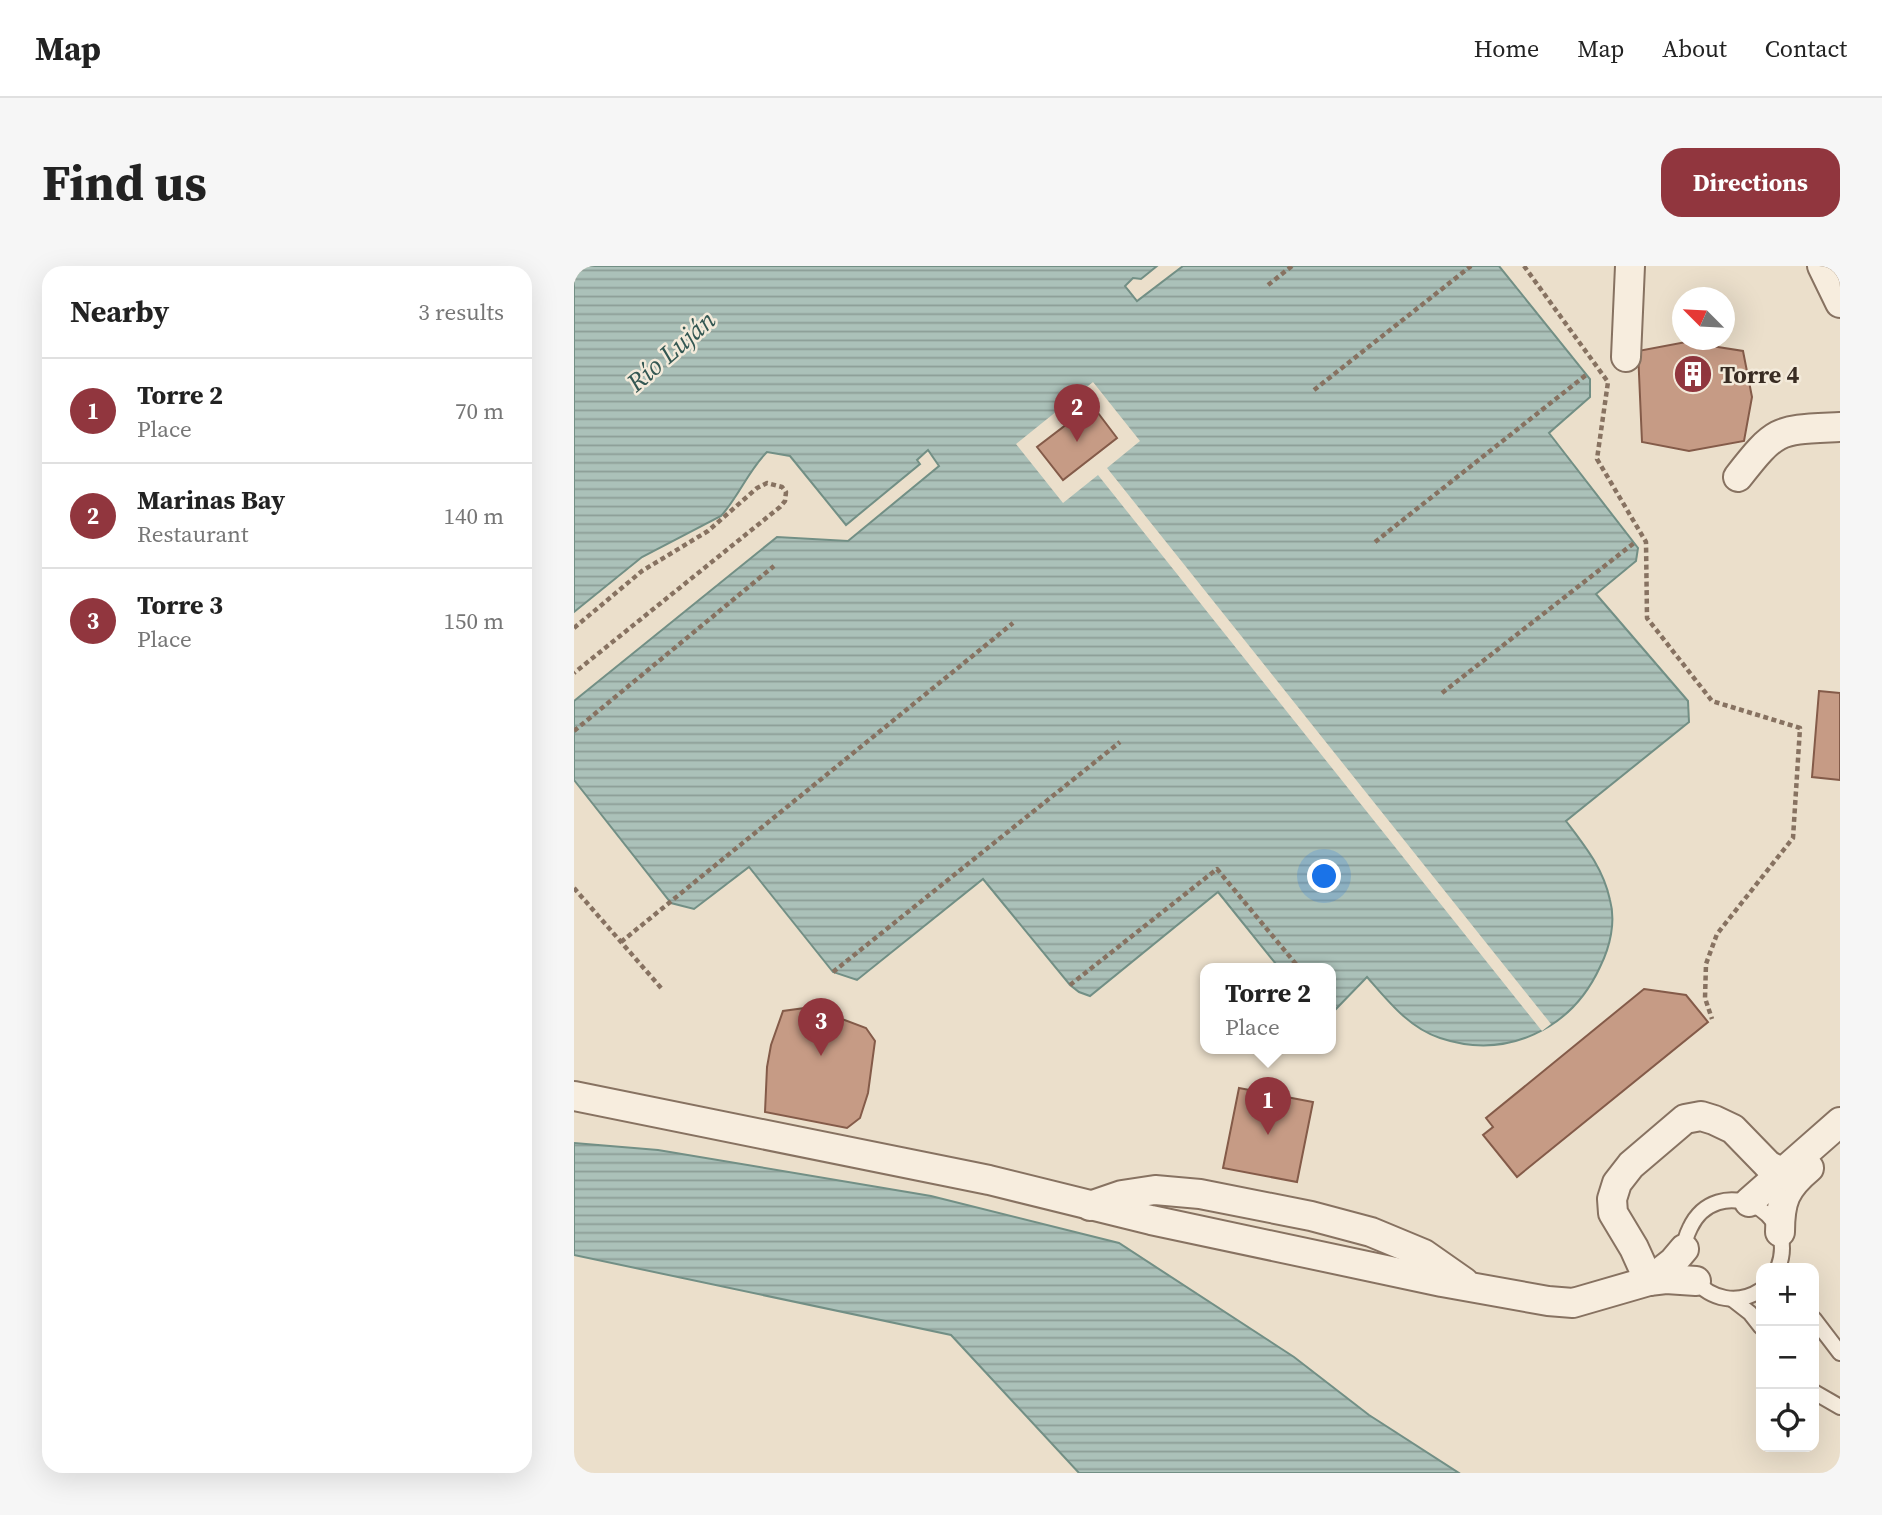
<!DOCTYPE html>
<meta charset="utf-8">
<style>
:root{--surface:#fff;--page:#f6f6f6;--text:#222;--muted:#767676;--line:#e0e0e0;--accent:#91363e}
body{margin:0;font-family:"Source Serif 4",serif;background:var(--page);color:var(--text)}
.controls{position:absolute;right:21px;bottom:21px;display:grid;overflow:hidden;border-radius:14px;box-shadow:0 7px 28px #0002}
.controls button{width:63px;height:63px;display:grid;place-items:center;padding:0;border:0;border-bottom:2px solid var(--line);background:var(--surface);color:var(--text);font:35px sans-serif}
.compass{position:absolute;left:1098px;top:21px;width:63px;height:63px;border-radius:50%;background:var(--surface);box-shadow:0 7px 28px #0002;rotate:294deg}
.you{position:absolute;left:751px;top:611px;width:24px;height:24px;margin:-18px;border:5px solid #fff;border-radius:50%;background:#1a73e8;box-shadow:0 0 0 10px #1a73e833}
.badge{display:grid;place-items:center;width:46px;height:46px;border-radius:50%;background:var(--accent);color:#fff;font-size:23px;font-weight:700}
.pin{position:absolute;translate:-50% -58px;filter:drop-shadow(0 2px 4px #0008)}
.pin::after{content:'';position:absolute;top:37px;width:24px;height:21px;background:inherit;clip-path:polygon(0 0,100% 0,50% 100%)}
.popup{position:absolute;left:626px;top:697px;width:136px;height:91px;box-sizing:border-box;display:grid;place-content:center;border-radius:14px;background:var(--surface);filter:drop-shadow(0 2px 5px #0005);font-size:23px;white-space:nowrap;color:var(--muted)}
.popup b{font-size:26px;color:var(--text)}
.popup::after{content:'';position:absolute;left:50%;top:100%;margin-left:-14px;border:14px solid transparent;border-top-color:var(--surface)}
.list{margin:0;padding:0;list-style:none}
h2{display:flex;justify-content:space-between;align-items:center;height:91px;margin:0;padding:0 28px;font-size:30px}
h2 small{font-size:23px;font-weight:400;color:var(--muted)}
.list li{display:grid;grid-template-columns:46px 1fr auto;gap:21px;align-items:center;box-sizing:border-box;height:105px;padding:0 28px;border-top:2px solid var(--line)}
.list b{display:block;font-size:26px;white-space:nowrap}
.list p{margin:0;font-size:23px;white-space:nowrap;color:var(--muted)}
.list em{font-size:23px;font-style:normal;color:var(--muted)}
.icon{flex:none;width:38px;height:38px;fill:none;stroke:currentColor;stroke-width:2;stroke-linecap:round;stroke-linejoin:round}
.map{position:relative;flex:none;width:1266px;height:1207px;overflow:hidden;border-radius:21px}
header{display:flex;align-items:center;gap:42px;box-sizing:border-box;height:98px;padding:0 35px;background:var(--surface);border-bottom:2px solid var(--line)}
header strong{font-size:33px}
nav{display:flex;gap:38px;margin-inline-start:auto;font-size:24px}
.intro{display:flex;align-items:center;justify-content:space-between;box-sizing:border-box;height:168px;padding:0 42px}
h1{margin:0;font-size:49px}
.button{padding:18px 32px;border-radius:21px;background:var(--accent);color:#fff;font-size:24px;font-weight:700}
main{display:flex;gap:42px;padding:0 42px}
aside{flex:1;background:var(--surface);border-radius:21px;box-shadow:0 7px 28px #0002}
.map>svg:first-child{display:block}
.water{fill:url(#water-rules);stroke:#728f85;stroke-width:2}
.pier{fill:#ebdfcb}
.building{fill:#c69b85;stroke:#845b49;stroke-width:2}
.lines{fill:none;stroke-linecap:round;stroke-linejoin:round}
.lane-casing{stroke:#877261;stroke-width:18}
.street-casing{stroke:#877261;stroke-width:32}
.path{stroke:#877261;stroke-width:4.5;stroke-dasharray:5 3.5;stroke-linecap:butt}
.lane{stroke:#f7edde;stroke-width:14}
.street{stroke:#f7edde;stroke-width:28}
.labels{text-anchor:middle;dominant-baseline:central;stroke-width:5;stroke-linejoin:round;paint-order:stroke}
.poi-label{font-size:24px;font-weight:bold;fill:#392c23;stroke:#f3eada;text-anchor:start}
.water-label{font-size:26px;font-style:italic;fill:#335752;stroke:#f3eada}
</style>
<header>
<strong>Map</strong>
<nav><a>Home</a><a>Map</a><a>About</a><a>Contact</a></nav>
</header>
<div class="intro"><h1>Find us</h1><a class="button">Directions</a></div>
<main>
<aside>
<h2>Nearby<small>3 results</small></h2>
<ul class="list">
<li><span class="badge">1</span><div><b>Torre 2</b><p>Place</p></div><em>70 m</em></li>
<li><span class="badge">2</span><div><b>Marinas Bay</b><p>Restaurant</p></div><em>140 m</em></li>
<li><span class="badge">3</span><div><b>Torre 3</b><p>Place</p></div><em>150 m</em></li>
</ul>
</aside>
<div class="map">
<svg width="1266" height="1207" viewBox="0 0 1266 1207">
<defs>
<pattern id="water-rules" width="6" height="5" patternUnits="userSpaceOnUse" patternTransform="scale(1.75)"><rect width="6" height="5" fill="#abc1b9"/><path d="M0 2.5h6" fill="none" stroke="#8c9d96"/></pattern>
</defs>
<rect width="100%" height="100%" fill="#ebdfcb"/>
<g class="water">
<path d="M0 0H583L567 13 559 12 551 20 563 35 609 0H925L1016 113V131L975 167 1064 282 1062 295 1022 328 1114 435 1115 456 992 555C1011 580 1029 602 1036 634 1042 656 1036 681 1026 701 997 764 932 794 866 772 835 762 814 735 793 711L760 745 757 744V703H706L644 626 516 730 505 726 496 719 409 613 283 714 259 706 175 601 120 643 97 637 0 514V435L203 271 274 275 365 200 354 184 343 194 346 198 272 259 216 190 193 186C174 205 165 230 147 250L68 291 0 346Z"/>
<polygon points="0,877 84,884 357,930 545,977 720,1091 795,1149 885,1207 505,1207 377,1069 0,989"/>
</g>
<polygon class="pier" points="519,116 566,175 533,202 977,758 968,765 524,209 489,237 442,178"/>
<g class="building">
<polygon points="1112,76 1169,85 1178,131 1170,175 1115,185 1068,176 1064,85"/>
<polygon points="518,139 543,172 489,214 463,181"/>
<polygon points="1245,425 1266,427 1266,514 1238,511"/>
<polygon points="1070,723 1112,729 1134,756 943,911 909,869 919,861 912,852"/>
<polygon points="248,737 259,742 260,750 292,762 301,775 294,827 286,852 273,862 191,846 193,801 197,779 209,745 238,741"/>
<polygon points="665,822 739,836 723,916 649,902"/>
</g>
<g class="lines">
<g class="lane-casing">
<g id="lane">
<path d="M1111 988C1109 979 1112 970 1116 962 1142 906 1227 943 1204 1002"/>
<path d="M1120 1013C1137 1034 1164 1039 1187 1024"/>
<polyline points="1158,1033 1176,1047 1187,1061"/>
<polyline points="1240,1053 1266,1087"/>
<polyline points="1240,1126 1266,1141"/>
</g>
</g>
<g class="street-casing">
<g id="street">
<polyline points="1248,0 1266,37"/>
<polyline points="1052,91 1056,0"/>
<path d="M1164 211C1203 161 1204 164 1266 161"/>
<polyline points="0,830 415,914 577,954 868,1016 974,1035 999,1037 1075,1015 1092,1013 1122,1015"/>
<polyline points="1175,936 1266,856"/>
<polyline points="516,940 548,929 581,924 626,928 737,950 797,966 850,988 890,1016"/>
<path d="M1206 966C1206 935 1211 922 1235 902"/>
<polyline points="1075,1015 1060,982 1039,947 1038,933 1043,917 1057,899 1111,853 1127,850 1140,854 1159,863 1194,899 1221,914"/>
<polyline points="1075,1015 1099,996 1110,983"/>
</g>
</g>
<g class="path">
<polyline points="950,0 1034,116 1023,193 1072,276 1073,352 1138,435 1226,462 1219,572 1143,668 1132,698 1131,732 1138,753"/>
<polyline points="694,19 718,0"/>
<polyline points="740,124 897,0"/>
<polyline points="801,276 1012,109"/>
<polyline points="0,362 68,305 134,265 183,222 193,217 208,221 212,226 211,235 206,241 0,407"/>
<polyline points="868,427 1060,277"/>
<polyline points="0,465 200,300"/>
<polyline points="0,622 88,723"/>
<polyline points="47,676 439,357"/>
<polyline points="259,706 546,476"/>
<polyline points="496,719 643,603 726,703"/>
</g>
<use href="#lane" class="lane"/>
<use href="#street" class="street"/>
</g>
<defs>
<g id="building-disc" transform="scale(2.0125)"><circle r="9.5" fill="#91363e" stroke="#f3eada"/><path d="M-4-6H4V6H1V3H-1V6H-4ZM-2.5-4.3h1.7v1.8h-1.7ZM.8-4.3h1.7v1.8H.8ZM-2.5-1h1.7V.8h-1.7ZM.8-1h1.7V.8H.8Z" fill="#fff"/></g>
</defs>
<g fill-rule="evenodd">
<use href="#building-disc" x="1119" y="108"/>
</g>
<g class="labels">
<g class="poi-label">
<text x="1146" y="108">Torre 4</text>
</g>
<g class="water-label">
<text transform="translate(97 85) rotate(-41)">Río Luján</text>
</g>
</g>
</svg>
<div class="controls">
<button>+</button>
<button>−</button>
<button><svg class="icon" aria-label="locate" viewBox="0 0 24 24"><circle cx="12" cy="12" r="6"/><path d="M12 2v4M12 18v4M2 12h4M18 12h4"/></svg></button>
</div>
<svg class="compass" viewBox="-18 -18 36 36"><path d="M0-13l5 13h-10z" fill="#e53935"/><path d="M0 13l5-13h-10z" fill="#767676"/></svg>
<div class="you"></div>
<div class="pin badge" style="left:694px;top:869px">1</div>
<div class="popup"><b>Torre 2</b>Place</div>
<div class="pin badge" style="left:503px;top:176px">2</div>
<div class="pin badge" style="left:247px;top:790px">3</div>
</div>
</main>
